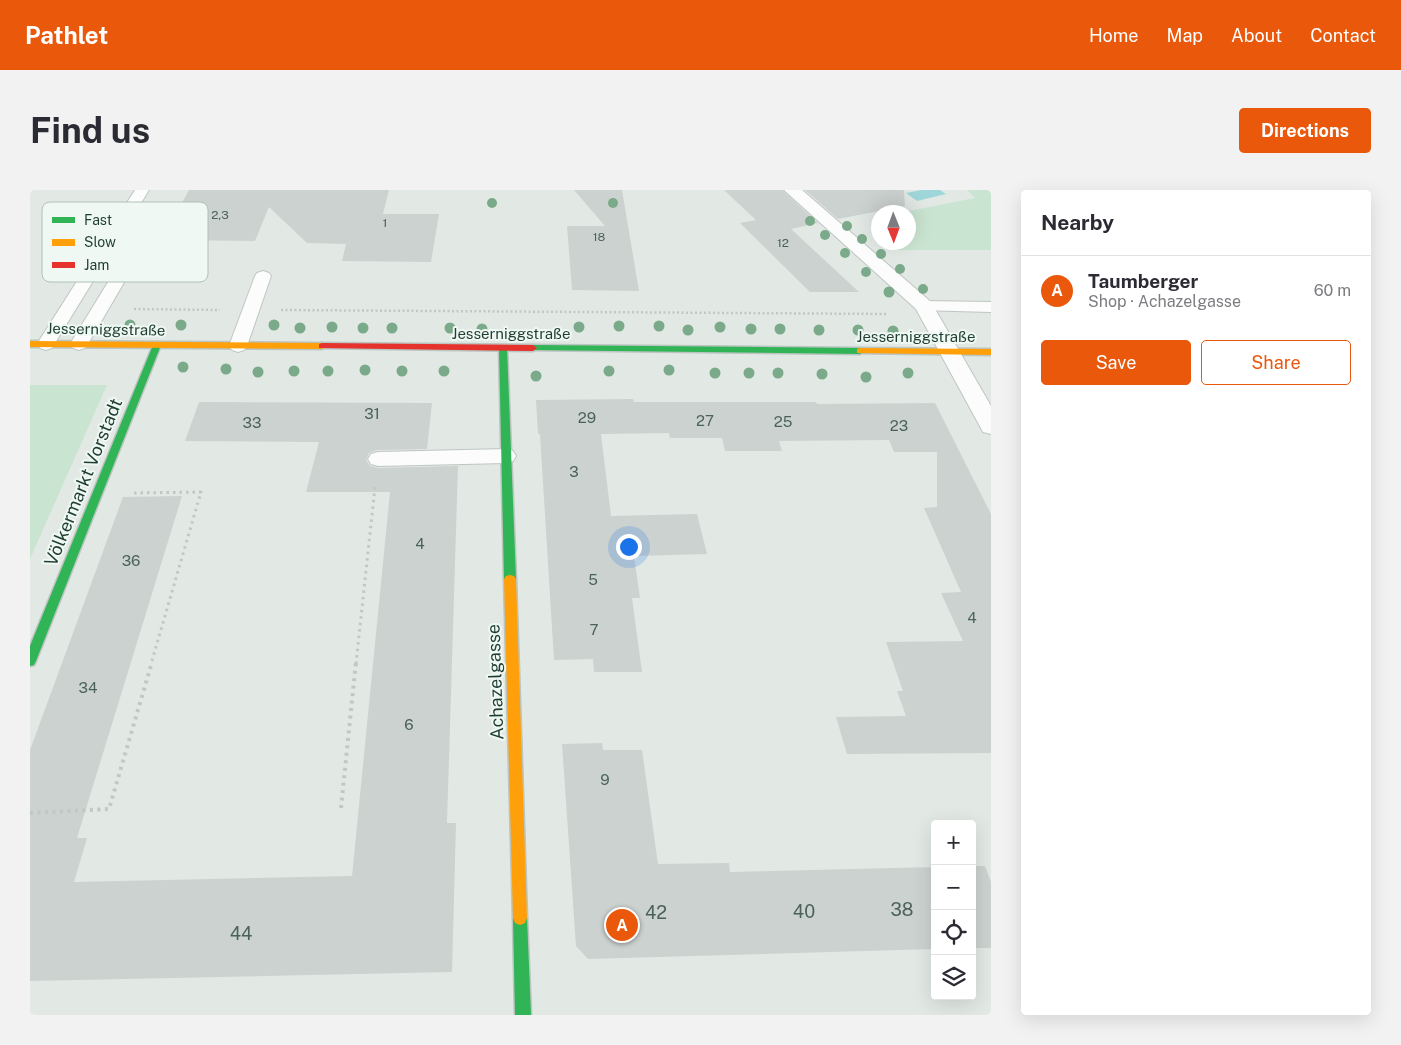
<!DOCTYPE html>
<meta charset="utf-8">
<style>
:root{--surface:#fff;--page:#f2f2f3;--text:#2b2b33;--muted:#7c7c81;--line:#e1e1e2;--accent:#ea580c}
body{margin:0;font-family:"Public Sans",sans-serif;background:var(--page);color:var(--text)}
.controls{position:absolute;right:15px;bottom:15px;display:grid;overflow:hidden;border-radius:5px;box-shadow:0 5px 20px #0002}
.controls button{width:45px;height:45px;display:grid;place-items:center;padding:0;border:0;border-bottom:1px solid var(--line);background:var(--surface);color:var(--text);font:25px sans-serif}
.compass{position:absolute;left:841px;top:15px;width:45px;height:45px;border-radius:50%;background:var(--surface);box-shadow:0 5px 20px #0002;rotate:179deg}
.you{position:absolute;left:598px;top:356px;width:18px;height:18px;margin:-12px;border:4px solid #fff;border-radius:50%;background:#1a73e8;box-shadow:0 0 0 8px #1a73e833}
.badge{display:grid;place-items:center;width:32px;height:32px;border-radius:50%;background:var(--accent);color:#fff;font-size:16px;font-weight:700}
.pin{position:absolute;translate:-50% -50%;border:2px solid #fff;box-shadow:0 1px 5px #0006}
.list{margin:0;padding:0;list-style:none}
h2{display:flex;justify-content:space-between;align-items:center;height:65px;margin:0;padding:0 20px;font-size:21px}
h2 small{font-size:16px;font-weight:400;color:var(--muted)}
.list li{display:grid;grid-template-columns:32px 1fr auto;gap:15px;align-items:center;box-sizing:border-box;height:70px;padding:0 20px;border-top:1px solid var(--line)}
.list b{display:block;font-size:19px;white-space:nowrap}
.list p{margin:0;font-size:16px;white-space:nowrap;color:var(--muted)}
.list em{font-size:16px;font-style:normal;color:var(--muted)}
.actions{display:flex;gap:10px;padding:15px 20px}
.actions a{flex:1;padding:11px 0;border:1px solid var(--accent);border-radius:5px;text-align:center;font-size:18px;color:var(--accent)}
.actions .main{background:var(--accent);color:#fff}
.icon{flex:none;width:28px;height:28px;fill:none;stroke:currentColor;stroke-width:2;stroke-linecap:round;stroke-linejoin:round}
.map{position:relative;flex:none;width:961px;height:825px;overflow:hidden;border-radius:5px}
header{display:flex;align-items:center;gap:30px;box-sizing:border-box;height:70px;padding:0 25px;background:var(--accent);color:#fff}
header strong{font-size:24px}
nav{display:flex;gap:28px;margin-inline-start:auto;font-size:18px}
.intro{display:flex;align-items:center;justify-content:space-between;box-sizing:border-box;height:120px;padding:0 30px}
h1{margin:0;font-size:35px}
.button{padding:12px 22px;border-radius:5px;background:var(--accent);color:#fff;font-size:18px;font-weight:700}
main{display:flex;gap:30px;padding:0 30px}
aside{flex:1;background:var(--surface);border-radius:5px;box-shadow:0 5px 20px #0002}
.map>svg:first-child{display:block}
.green{fill:#c9e4d0}
.water{fill:#9fd6da}
.building{fill:#ccd2cf}
.lines{fill:none;stroke-linecap:round;stroke-linejoin:round}
.lane-casing{stroke:#bfc6c2;stroke-width:2}
.street-casing{stroke:#bfc6c2;stroke-width:2}
.fast-casing{stroke:#bbc5c1;stroke-width:3}
.slow-casing{stroke:#bbc5c1;stroke-width:3}
.jam-casing{stroke:#bbc5c1;stroke-width:3}
.path-far2{stroke:#bfc9c4;stroke-width:2.5;stroke-dasharray:2 2.5;stroke-linecap:butt}
.path-far1{stroke:#bfc9c4;stroke-width:3;stroke-dasharray:2.5 4;stroke-linecap:butt}
.path{stroke:#bfc9c4;stroke-width:4;stroke-dasharray:3 4.5;stroke-linecap:butt}
.lane{fill:#fbfcfb;fill-rule:evenodd}
.street{fill:#fbfcfb;fill-rule:evenodd}
.fast{fill:#30b455;fill-rule:evenodd}
.slow{fill:#ff9f0a;fill-rule:evenodd}
.jam{fill:#e5322d;fill-rule:evenodd}
.tree{fill:#7baa8a}
.labels{text-anchor:middle;dominant-baseline:central;stroke-width:4;stroke-linejoin:round;paint-order:stroke}
.far-number-label{font-size:12px;fill:#4a625a}
.far-street-label{font-size:15px;fill:#1f3d33;stroke:#eff8f3}
.number-label{font-size:15px;fill:#4a625a}
.street-label{font-size:18px;fill:#1f3d33;stroke:#eff8f3}
.near-number-label{font-size:18px;fill:#4a625a}
.key{fill:#eff8f3;stroke:#b1c0b9;stroke-width:1}
.key-label{font-size:14px;fill:#1f3d33}
</style>
<header>
<strong>Pathlet</strong>
<nav><a>Home</a><a>Map</a><a>About</a><a>Contact</a></nav>
</header>
<div class="intro"><h1>Find us</h1><a class="button">Directions</a></div>
<main>
<div class="map">
<svg width="961" height="825" viewBox="0 0 961 825">
<rect width="100%" height="100%" fill="#e2e9e5"/>
<g class="green">
<polygon points="937,0 961,0 961,60 863,60 855,53 878,52 878,22 874,22 945,8"/>
<polygon points="0,195 77,195 0,369"/>
</g>
<polygon class="water" points="891,0 910,0 916,4 887,11 876,3"/>
<g class="building">
<polygon points="159,0 359,0 353,24 409,24 401,72 312,71 316,54 277,53 239,17 225,51 131,50"/>
<polygon points="544,0 592,0 609,101 542,100 537,36 575,36"/>
<polygon points="694,0 752,0 788,33 761,39 829,102 780,102 710,33 726,30"/>
<polygon points="775,0 874,0 875,16 808,29"/>
<polygon points="603,209 604,212 786,212 787,214 905,213 961,324 961,563 817,564 806,527 876,526 867,501 873,501 856,452 933,451 911,403 931,402 894,318 907,317 907,262 864,262 859,250 749,251 752,261 695,261 692,248 640,248 639,243 571,244 581,326 667,324 677,364 604,366 610,408 602,408 612,482 564,482 563,469 524,470 510,244 508,244 506,210"/>
<polygon points="169,212 402,213 397,259 347,260 339,263 336,270 340,276 348,278 428,276 417,633 426,633 422,782 0,791 0,560 93,307 152,306 47,648 57,648 44,692 322,686 360,302 276,302 289,252 155,251"/>
<polygon points="572,553 573,560 612,560 628,674 699,673 700,682 905,677 905,759 558,769 546,756 532,554"/>
<polygon points="942,676 955,676 961,692 961,758 942,758"/>
</g>
<g class="lines">
<g class="lane-casing">
<g id="lane">
<polygon points="105,0 119,0 22,158 16,160 10,158 7,154"/>
<polygon points="91,79 97,81 99,84 58,154 55,158 49,160 43,158 40,154 83,84 85,81"/>
<polygon points="233,81 239,83 241,86 217,156 214,160 208,162 202,160 199,156 225,86 227,83"/>
<polygon points="894,111 961,112 961,122 888,120 885,116 888,112"/>
<polygon points="476,259 483,261 486,266 483,271 476,273 348,276 341,274 338,269 341,264 348,262"/>
</g>
</g>
<g class="street-casing">
<polygon id="street" points="754,0 772,0 901,112 961,216 961,244 953,242 886,119"/>
</g>
<g class="fast-casing">
<g id="fast">
<polygon points="127,152 131,155 6,471 4,475 0,476 0,456 123,155"/>
<polygon points="473,155 477,158 486,389 484,392 476,392 474,389 469,158"/>
<polygon points="503,155 830,158 834,161 830,164 500,160 500,156"/>
<polygon points="490,721 495,723 497,728 501,825 485,825 483,728 485,723"/>
</g>
</g>
<g class="slow-casing">
<g id="slow">
<polygon points="0,151 292,153 296,156 292,159 0,157"/>
<polygon points="830,158 961,159 961,165 827,163 827,159"/>
<polygon points="480,385 484,386 486,389 497,728 495,733 490,735 485,733 483,728 474,389 476,386"/>
</g>
</g>
<g class="jam-casing">
<polygon id="jam" points="292,153 503,155 507,158 503,161 289,158 289,154"/>
</g>
<g class="path-far2">
<polyline points="104,119 190,120"/>
<polyline points="251,120 858,124"/>
</g>
<g class="path-far1">
<polyline points="104,303 171,302 121,474"/>
<polyline points="326,474 345,297"/>
</g>
<g class="path">
<polyline points="311,618 326,472"/>
<polyline points="0,623 79,619 122,472"/>
</g>
<use href="#lane" class="lane"/>
<use href="#street" class="street"/>
<use href="#fast" class="fast"/>
<use href="#slow" class="slow"/>
<use href="#jam" class="jam"/>
</g>
<g class="tree">
<circle cx="462" cy="13" r="5"/>
<circle cx="583" cy="13" r="5"/>
<circle cx="780" cy="31" r="5"/>
<circle cx="817" cy="36" r="5"/>
<circle cx="795" cy="45" r="5"/>
<circle cx="832" cy="49" r="5"/>
<circle cx="815" cy="63" r="5"/>
<circle cx="851" cy="64" r="5"/>
<circle cx="870" cy="79" r="5"/>
<circle cx="836" cy="82" r="5"/>
<circle cx="893" cy="99" r="5"/>
<circle cx="859" cy="102" r="5.5"/>
<circle cx="100" cy="135" r="5.5"/>
<circle cx="151" cy="135" r="5.5"/>
<circle cx="244" cy="135" r="5.5"/>
<circle cx="589" cy="136" r="5.5"/>
<circle cx="629" cy="136" r="5.5"/>
<circle cx="302" cy="137" r="5.5"/>
<circle cx="549" cy="137" r="5.5"/>
<circle cx="690" cy="137" r="5.5"/>
<circle cx="270" cy="138" r="5.5"/>
<circle cx="333" cy="138" r="5.5"/>
<circle cx="362" cy="138" r="5.5"/>
<circle cx="420" cy="138" r="5.5"/>
<circle cx="452" cy="139" r="5.5"/>
<circle cx="721" cy="139" r="5.5"/>
<circle cx="750" cy="139" r="5.5"/>
<circle cx="658" cy="140" r="5.5"/>
<circle cx="789" cy="140" r="5.5"/>
<circle cx="828" cy="140" r="5.5"/>
<circle cx="863" cy="141" r="5.5"/>
<circle cx="153" cy="177" r="5.5"/>
<circle cx="196" cy="179" r="5.5"/>
<circle cx="335" cy="180" r="5.5"/>
<circle cx="639" cy="180" r="5.5"/>
<circle cx="264" cy="181" r="5.5"/>
<circle cx="298" cy="181" r="5.5"/>
<circle cx="372" cy="181" r="5.5"/>
<circle cx="414" cy="181" r="5.5"/>
<circle cx="579" cy="181" r="5.5"/>
<circle cx="228" cy="182" r="5.5"/>
<circle cx="685" cy="183" r="5.5"/>
<circle cx="719" cy="183" r="5.5"/>
<circle cx="748" cy="183" r="5.5"/>
<circle cx="878" cy="183" r="5.5"/>
<circle cx="792" cy="184" r="5.5"/>
<circle cx="506" cy="186" r="5.5"/>
<circle cx="836" cy="187" r="5.5"/>
</g>
<g class="labels">
<g class="far-number-label">
<text x="190" y="25">2,3</text>
<text x="355" y="33">1</text>
<text x="569" y="47">18</text>
<text x="753" y="53">12</text>
</g>
<g class="far-street-label">
<text transform="translate(76 139) rotate(1)">Jesserniggstraße</text>
<text x="481" y="143">Jesserniggstraße</text>
<text x="886" y="146">Jesserniggstraße</text>
</g>
<g class="number-label">
<text x="342" y="223">31</text>
<text x="557" y="227">29</text>
<text x="675" y="230">27</text>
<text x="753" y="231">25</text>
<text x="222" y="232">33</text>
<text x="869" y="235">23</text>
<text x="544" y="281">3</text>
<text x="390" y="353">4</text>
<text x="101" y="370">36</text>
<text x="563" y="389">5</text>
<text x="942" y="427">4</text>
<text x="564" y="439">7</text>
<text x="58" y="497">34</text>
<text x="379" y="534">6</text>
<text x="575" y="589">9</text>
</g>
<g class="street-label">
<text transform="translate(53 292) rotate(-68)">Völkermarkt Vorstadt</text>
<text transform="translate(465 492) rotate(-92)">Achazelgasse</text>
</g>
<g class="near-number-label">
<text x="872" y="719">38</text>
<text x="774" y="721">40</text>
<text x="626" y="722">42</text>
<text x="211" y="743">44</text>
</g>
</g>
<rect x="12" y="12" width="166" height="80" rx="8" class="key"/>
<rect x="22" y="27" width="23" height="6" fill="#30b455"/>
<rect x="22" y="49" width="23" height="7" fill="#ff9f0a"/>
<rect x="22" y="72" width="23" height="6" fill="#e5322d"/>
<g class="key-label">
<text x="54" y="35">Fast</text>
<text x="54" y="57">Slow</text>
<text x="54" y="80">Jam</text>
</g>
</svg>
<div class="controls">
<button>+</button>
<button>−</button>
<button><svg class="icon" aria-label="locate" viewBox="0 0 24 24"><circle cx="12" cy="12" r="6"/><path d="M12 2v4M12 18v4M2 12h4M18 12h4"/></svg></button>
<button><svg class="icon" aria-label="layers" viewBox="0 0 24 24"><path d="M12 4l9 5-9 5-9-5zM3 14l9 5 9-5"/></svg></button>
</div>
<svg class="compass" viewBox="-18 -18 36 36"><path d="M0-13l5 13h-10z" fill="#e53935"/><path d="M0 13l5-13h-10z" fill="#7c7c81"/></svg>
<div class="you"></div>
<div class="pin badge" style="left:592px;top:735px">A</div>
</div>
<aside>
<h2>Nearby<small></small></h2>
<ul class="list">
<li><span class="badge">A</span><div><b>Taumberger</b><p>Shop · Achazelgasse</p></div><em>60 m</em></li>
</ul>
<div class="actions"><a class="main">Save</a><a>Share</a></div>
</aside>
</main>
